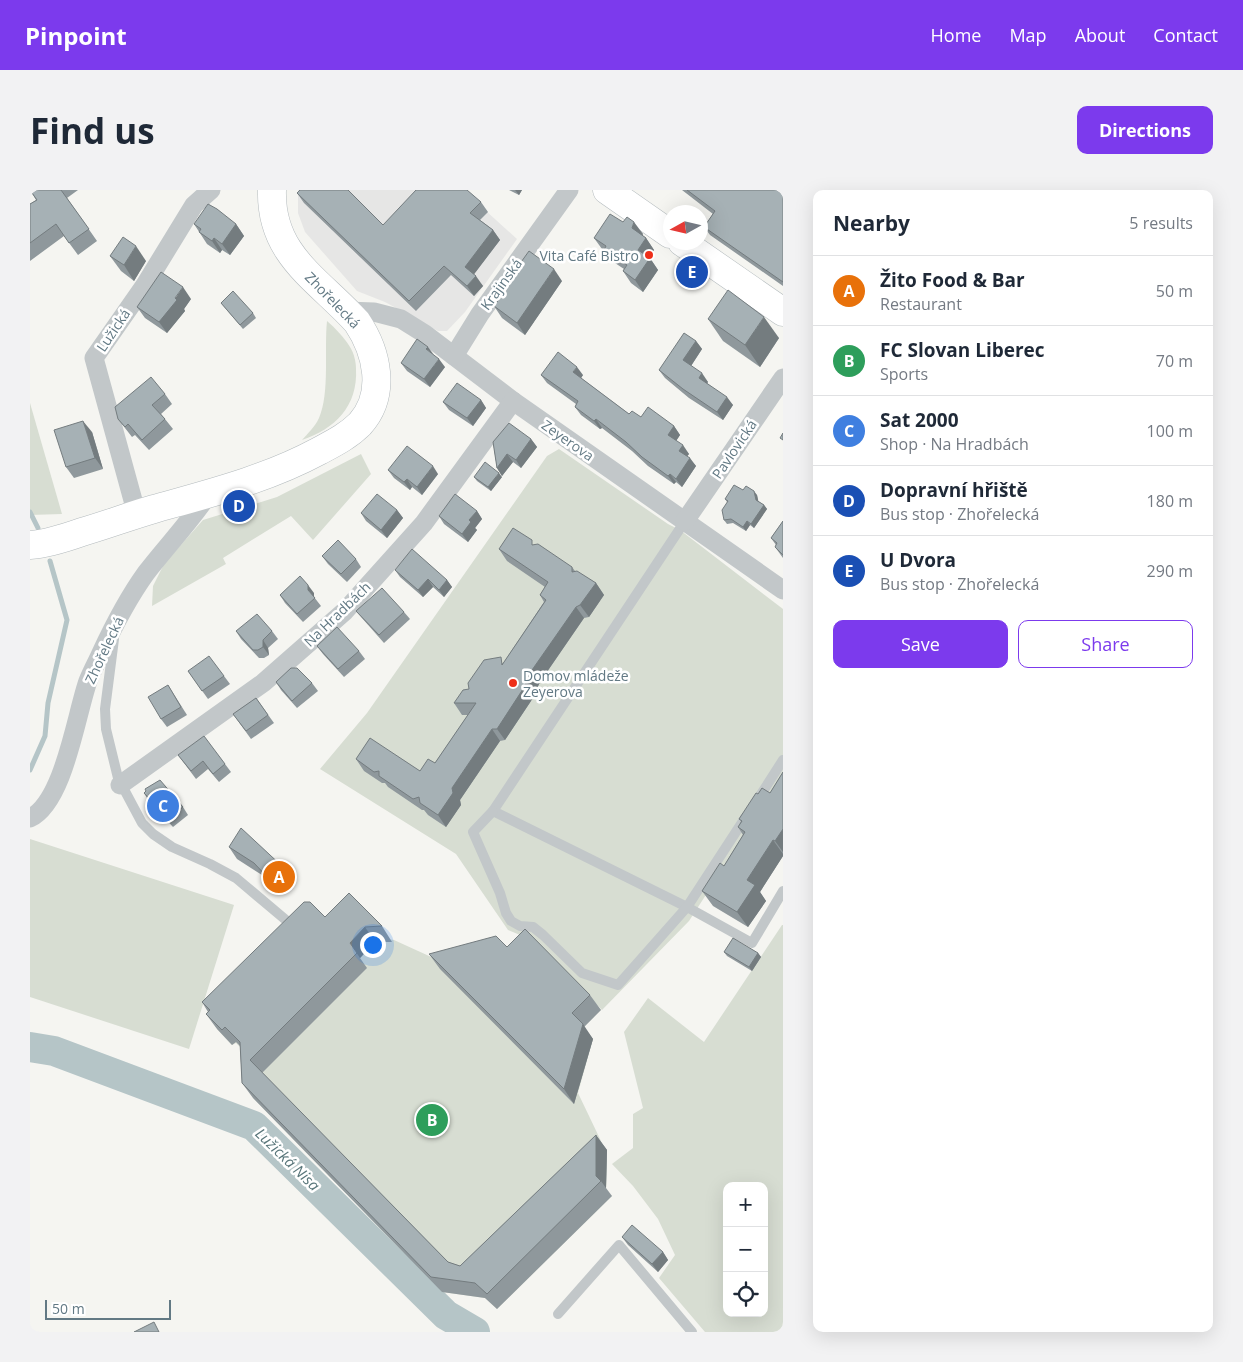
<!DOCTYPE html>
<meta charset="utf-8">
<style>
:root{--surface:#fff;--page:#f2f2f3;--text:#1f2937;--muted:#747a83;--line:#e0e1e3;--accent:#7c3aed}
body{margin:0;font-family:"Open Sans",sans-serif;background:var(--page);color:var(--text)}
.controls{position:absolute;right:15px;bottom:15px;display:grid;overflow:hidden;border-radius:10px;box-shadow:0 5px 20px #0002}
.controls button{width:45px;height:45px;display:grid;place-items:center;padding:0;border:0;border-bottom:1px solid var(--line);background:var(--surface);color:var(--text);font:25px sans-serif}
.compass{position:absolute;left:633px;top:15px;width:45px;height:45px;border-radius:50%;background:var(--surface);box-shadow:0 5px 20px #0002;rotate:262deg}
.scale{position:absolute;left:15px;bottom:12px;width:126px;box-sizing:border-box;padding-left:5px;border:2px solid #627984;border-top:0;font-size:14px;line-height:18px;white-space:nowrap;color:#627984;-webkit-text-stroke:4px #fff;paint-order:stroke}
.you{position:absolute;left:342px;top:754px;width:18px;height:18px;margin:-12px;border:4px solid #fff;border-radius:50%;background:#1a73e8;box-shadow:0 0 0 8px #1a73e833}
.badge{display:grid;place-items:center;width:32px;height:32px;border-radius:50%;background:var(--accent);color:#fff;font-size:16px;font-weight:700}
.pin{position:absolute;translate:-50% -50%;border:2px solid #fff;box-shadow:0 1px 5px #0006}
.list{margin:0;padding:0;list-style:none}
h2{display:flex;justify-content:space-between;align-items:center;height:65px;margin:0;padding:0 20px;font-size:21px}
h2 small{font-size:16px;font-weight:400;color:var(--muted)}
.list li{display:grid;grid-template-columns:32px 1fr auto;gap:15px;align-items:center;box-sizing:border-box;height:70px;padding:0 20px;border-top:1px solid var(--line)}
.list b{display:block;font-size:19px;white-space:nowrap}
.list p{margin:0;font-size:16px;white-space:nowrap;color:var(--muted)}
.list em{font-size:16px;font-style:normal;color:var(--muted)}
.actions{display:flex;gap:10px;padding:15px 20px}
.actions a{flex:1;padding:11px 0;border:1px solid var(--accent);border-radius:10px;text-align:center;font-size:18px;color:var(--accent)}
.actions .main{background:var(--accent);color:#fff}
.icon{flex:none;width:28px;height:28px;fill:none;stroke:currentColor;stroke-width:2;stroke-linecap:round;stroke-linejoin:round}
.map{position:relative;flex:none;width:753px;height:1142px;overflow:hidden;border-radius:10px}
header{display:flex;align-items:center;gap:30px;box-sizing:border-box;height:70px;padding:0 25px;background:var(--accent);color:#fff}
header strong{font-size:24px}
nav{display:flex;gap:28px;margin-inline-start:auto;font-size:18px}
.intro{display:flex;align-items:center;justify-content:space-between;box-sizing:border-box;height:120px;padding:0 30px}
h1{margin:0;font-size:35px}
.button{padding:12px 22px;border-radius:10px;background:var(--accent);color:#fff;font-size:18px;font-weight:700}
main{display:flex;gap:30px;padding:0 30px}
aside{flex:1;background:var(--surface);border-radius:10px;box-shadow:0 5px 20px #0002}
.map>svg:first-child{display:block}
.built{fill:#e6e6e5}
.green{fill:#d7ddd2;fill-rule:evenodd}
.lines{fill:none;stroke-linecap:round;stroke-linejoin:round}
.stream{stroke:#b5c5c7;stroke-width:5}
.river{stroke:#b5c5c7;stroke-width:30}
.secondary-casing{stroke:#b4bbbe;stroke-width:29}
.service{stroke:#c2c7c9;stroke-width:10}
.minor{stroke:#c2c7c9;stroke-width:19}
.secondary{stroke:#fff;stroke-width:28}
.wall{fill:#8f989c}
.shaded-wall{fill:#747c7f}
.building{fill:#a6b1b5;stroke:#747c7f}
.poi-dot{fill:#ee2f19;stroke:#fff;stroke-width:2}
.labels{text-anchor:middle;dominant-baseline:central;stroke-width:5;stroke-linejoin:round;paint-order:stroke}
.poi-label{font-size:14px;fill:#627984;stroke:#fff;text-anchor:end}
.street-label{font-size:14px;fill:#627984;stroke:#fff}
.water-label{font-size:15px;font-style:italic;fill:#59767a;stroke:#fff}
</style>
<header>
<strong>Pinpoint</strong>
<nav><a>Home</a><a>Map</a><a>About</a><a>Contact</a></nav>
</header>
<div class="intro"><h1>Find us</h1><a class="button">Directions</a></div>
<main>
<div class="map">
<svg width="753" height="1142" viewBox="0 0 753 1142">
<rect width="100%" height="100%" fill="#f5f5f1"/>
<polygon class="built" points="268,0 433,0 487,49 435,122 417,141 408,141 355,112 327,101 275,42 268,23"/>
<g class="green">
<path d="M297 131C305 138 314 147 320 157 324 163 326 172 326 179 328 216 305 239 272 250 278 243 285 237 289 228 300 203 294 159 297 131Z"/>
<polygon points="0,213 32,324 0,325"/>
<polygon points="529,259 638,334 650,340 753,419 753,586 659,731 572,820 507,752 478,740 426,664 290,579 337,523 517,266"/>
<polygon points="331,264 341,284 283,350 261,326 193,368 196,374 122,416 123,396 134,374 173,330 247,307"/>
<polygon points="0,649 204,715 159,859 0,807"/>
<path d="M752 735H753V1142H675L629 1088 645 1065 628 1029 603 996 582 974 603 958V924L613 918 594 842 618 808 674 852ZM697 996H734V1123H697Z"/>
<polygon points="351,748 364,750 421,776 506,755 571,820 553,838 563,849 548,903 571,951 577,969 576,1002 582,1006 467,1119 455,1108 412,1102 223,908 220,867 206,853 202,855 187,839 190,835"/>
</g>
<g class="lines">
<g class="stream">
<polyline points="0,322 8,338"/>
<polyline points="0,580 15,546 18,513 37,430 20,371"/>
</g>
<polyline class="river" points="0,857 24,861 224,936 416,1125 445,1142"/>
<g class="secondary-casing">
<g id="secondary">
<polyline points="577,0 640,44"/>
<polyline points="652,52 753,122"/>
<path d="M0 355C17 354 35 348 52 342 76 335 100 326 124 319 181 303 237 289 289 261 304 253 318 246 330 234 357 204 347 162 327 132 288 89 240 65 242 0"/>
</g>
</g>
<g class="service">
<polyline points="655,331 463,621 657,717 722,753 753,701"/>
<polyline points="84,449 75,519 76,539 88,588 112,633 123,644 142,657 180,674 206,688 263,736"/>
<polyline points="728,609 753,570"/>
<polyline points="463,621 443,642 470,703 476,723 481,731 490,736 503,737 513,745 552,783 588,795 657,717 715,628"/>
<polyline points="528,1124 589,1055 662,1142"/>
</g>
<g class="minor">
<polyline points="316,121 344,122 371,129 395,144 483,211 753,400"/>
<polyline points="424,166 450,124 539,0"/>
<polyline points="107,325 64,168 115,95 164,15 181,0"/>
<polyline points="655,331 753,188"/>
<polyline points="90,595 233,493 315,421 394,333 483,211"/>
<path d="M0 628C34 612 46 525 58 491 62 481 67 472 71 463 84 435 98 408 116 383 136 357 159 333 178 305"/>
</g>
<use href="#secondary" class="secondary"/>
</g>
<g class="wall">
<polygon points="0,0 48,0 37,8 67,51 48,65 34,46 0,71 0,14 6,10"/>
<polygon points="479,0 492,0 489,5"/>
<polygon points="652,0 753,0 753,96 680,45 674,37 683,24"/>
<polygon points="267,3 353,35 451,12 458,22 450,30 463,40 470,50 443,85 453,96 444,106 421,85 386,121 274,13"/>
<polygon points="593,32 613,44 612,45 616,48 624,60 619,67 628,80 613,102 601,93 593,81 594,79 582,71 575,62 572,59 564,48"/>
<polygon points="164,34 206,34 214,46 200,65 192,60 190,63 177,54"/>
<polygon points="80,66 116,71 104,91 91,81"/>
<polygon points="532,91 495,145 472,128 464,116 471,106 469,103"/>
<polygon points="161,109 154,119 155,121 137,143 115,128 107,117"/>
<polygon points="191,113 223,123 226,128 213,139"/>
<polygon points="678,129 749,148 730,177 693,151"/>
<polygon points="666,151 672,159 661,176 678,192 677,193 703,215 693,230 659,208 635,188 629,180"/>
<polygon points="371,173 415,177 400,197 377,181"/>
<polygon points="511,185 553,185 551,188 599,224 644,236 650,245 646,251 659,264 657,266 666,276 652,297 646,292 644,294 618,276 602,261 572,238 570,239 551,225 545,217 546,214 517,193"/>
<polygon points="135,204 142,214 131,224 143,239 119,260 105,245 102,247 88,229"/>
<polygon points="451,210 456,218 443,236 419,220 413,212"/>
<polygon points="62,242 73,279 44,288 36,277"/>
<polygon points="501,249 507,257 491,278 483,272 472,286 467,278 463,252"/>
<polygon points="358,280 408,284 392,305 382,297 380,300 364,288"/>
<polygon points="444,287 472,287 461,301 447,291"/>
<polygon points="713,300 727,305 728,311 734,315 737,319 724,338 720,335 716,341 703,333 697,334 694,330 697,312 695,309"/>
<polygon points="367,320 373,328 357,348 336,331 331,323"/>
<polygon points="447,321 452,329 445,338 447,340 438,352 414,334 409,326"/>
<polygon points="753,331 753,368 745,357 746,355 741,348"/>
<polygon points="505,355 542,377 545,381 566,393 574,405 559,427 554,428 510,492 501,511 475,550 470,551 430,610 431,615 416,637 398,625 394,620 392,620 358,597 355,593 352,593 334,581 326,569 390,581 405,573 438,525 432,525 424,513 439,499 474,472 514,412 510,405 515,397 477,371 469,359"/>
<polygon points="292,366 326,369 331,377 317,392 298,374"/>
<polygon points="365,380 417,390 422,397 414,407 403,397 393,407 370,387"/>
<polygon points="284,403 284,407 291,416 273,432 255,413 250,405"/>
<polygon points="326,421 374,422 380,429 354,453 332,428"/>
<polygon points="206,441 242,441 248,449 238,458 239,465 234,468 229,468 211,449"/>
<polygon points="287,456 329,461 335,469 314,487 293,464"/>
<polygon points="158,481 194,486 200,494 178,509"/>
<polygon points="246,492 282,493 288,501 267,518 251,500"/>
<polygon points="138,495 157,525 137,537 131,529"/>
<polygon points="226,508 244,533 221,549 203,524"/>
<polygon points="148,565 195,574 201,582 189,592 178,579 166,589"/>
<polygon points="753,582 753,666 730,702 736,711 718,737 683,716 672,701 694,676 713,645 708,637 711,631 709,629 728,604 740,603"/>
<polygon points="114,603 153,617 158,625 143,637 119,611"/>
<polygon points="199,657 254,678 262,690 250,703 232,685 207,669"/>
<polygon points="295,727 352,736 362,752 345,752 330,768 337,778 232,883 418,1072 430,1076 566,945 577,960 576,998 582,1006 467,1119 455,1108 412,1102 223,908 212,893 210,856 206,852 202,855 187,839 176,824 178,822 172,812"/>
<polygon points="477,757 560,805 571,820 554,837 563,849 544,914 410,779 399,764"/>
<polygon points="694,762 728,763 731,767 722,781 697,766"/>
<polygon points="592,1047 633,1062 638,1070 628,1082 598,1055"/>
</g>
<g class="shaded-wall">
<polygon points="485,0 492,0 489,5"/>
<polygon points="604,32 613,44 610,50 602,38"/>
<polygon points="206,34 214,46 200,65 192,54"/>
<polygon points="463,40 470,50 442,87 435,77"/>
<polygon points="184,48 192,60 190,63 182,51"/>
<polygon points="616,48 624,60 616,71 608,60"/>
<polygon points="106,56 116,71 104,91 94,75"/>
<polygon points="620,68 628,80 613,102 605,90"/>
<polygon points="524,79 532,91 495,145 487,133"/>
<polygon points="446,86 453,96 444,106 437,96"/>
<polygon points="153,97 161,109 154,119 155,121 137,143 129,132"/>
<polygon points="734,127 749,148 730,177 715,155"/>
<polygon points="666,151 672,159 659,179 653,170"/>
<polygon points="398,157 404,165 396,159"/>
<polygon points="409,169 415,177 400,197 394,189"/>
<polygon points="547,177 553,185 549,191 543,182"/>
<polygon points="672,183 678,192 675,196 669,188"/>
<polygon points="697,207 703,215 693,230 687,222"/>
<polygon points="451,210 456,218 443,236 437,228"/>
<polygon points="566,229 572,238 570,239 564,231"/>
<polygon points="53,231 62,242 73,279 65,268"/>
<polygon points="644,236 650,245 644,254 638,245"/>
<polygon points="501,249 507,257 491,278 486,270"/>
<polygon points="653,255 659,264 655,269 649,261"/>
<polygon points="477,264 483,272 472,286 467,278"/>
<polygon points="660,268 666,276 652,297 646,289"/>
<polygon points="403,276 408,284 392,305 387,297"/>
<polygon points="469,283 472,287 461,301 458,297"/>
<polygon points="640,284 646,292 644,294 638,286"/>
<polygon points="377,289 382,297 380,300 374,292"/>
<polygon points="724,301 727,305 729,314 726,310"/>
<polygon points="734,315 737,319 724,338 721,334"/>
<polygon points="367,320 373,328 357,348 351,340"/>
<polygon points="447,321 452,329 445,338 447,340 438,352 432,344 439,330"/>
<polygon points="717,331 720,335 716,341 713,337"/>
<polygon points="398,389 403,397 393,407 388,400"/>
<polygon points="417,390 422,397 414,407 409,400"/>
<polygon points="566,393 574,405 559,427 550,415"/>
<polygon points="278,395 284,403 284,408 278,400"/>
<polygon points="546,417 554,428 510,492 501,511 475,550 467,539 502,480"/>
<polygon points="233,450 238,458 239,465 233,457"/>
<polygon points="462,539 470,551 430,610 431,615 416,637 408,625 422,598"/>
<polygon points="753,639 753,662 745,651"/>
<polygon points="743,650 753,664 753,666 730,702 736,711 718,737 707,722 717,690"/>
<polygon points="335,737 345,752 330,768 320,753"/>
<polygon points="728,763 731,767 722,781 719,777"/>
<polygon points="553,834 563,849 544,914 534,899"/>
<polygon points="566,945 577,960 576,998 571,991 566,986"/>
<polygon points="633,1062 638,1070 628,1082 622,1074"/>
</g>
<g class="building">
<polygon points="0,0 31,0 59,39 39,53 26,34 0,53 0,14 7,10"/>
<polygon points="270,0 318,0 353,35 386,0 437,0 451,12 440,23 463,40 435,77 446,86 437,96 414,76 379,111 267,3"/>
<polygon points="657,0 753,0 753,92 674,37 685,21"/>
<polygon points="178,14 187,19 206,34 192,54 184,48 182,51 169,42 171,39 164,34"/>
<polygon points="580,24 593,32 597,27 604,32 602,38 616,48 608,60 620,68 605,90 593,81 597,75 574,60 576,56 564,48"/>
<polygon points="93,47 106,56 94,75 80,66"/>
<polygon points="499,61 524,79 487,133 464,116 472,105 469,103"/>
<polygon points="131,82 153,97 145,108 147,110 129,132 107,117"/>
<polygon points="698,100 734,127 715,155 678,129"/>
<polygon points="203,101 223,123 210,135 191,113"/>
<polygon points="654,143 666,151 653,170 672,183 669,188 697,207 687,222 653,199 629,180"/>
<polygon points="387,149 398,157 396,159 409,169 394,189 371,173"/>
<polygon points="528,162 547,177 543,182 599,224 602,221 611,227 618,217 644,236 638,245 653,255 649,261 660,268 646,289 640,284 638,286 612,267 596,252 566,229 564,231 545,217 548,211 511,185"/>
<polygon points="121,187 135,204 122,215 135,229 112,250 98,234 95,237 88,229 85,217"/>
<polygon points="427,193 451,210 437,228 413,212"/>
<polygon points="53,231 65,268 36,277 24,240"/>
<polygon points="479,233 501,249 486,270 477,264 467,278 463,252"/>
<polygon points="753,243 753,250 750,248"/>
<polygon points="377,256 403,276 387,297 377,289 374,292 358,280"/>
<polygon points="455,272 469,283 458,297 444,287"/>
<polygon points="704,295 713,300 716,296 724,301 726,310 734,315 721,334 717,331 713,337 701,329 694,330 692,320 698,311 695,309"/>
<polygon points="347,304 367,320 351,340 331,323"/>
<polygon points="425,304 447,321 439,330 441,332 432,344 409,326"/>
<polygon points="753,331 753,365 745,357 747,353 741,348"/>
<polygon points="483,338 502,350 502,355 508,354 542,377 542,382 547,381 566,393 550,415 546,417 502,480 493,499 467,539 462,539 422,598 423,603 408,625 390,613 389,607 383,609 349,586 349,581 344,582 326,569 340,548 390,581 398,569 405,573 446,513 424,513 433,500 439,499 438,493 454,470 471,467 472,475 516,410 510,405 518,392 469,359"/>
<polygon points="308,350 326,369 311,384 292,366"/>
<polygon points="382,359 417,390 409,400 398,389 388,400 365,380"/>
<polygon points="270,386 278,395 278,400 285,408 267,424 250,405"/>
<polygon points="352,398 374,422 349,445 326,421"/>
<polygon points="227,424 242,441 233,450 233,457 228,460 223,460 206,441"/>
<polygon points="307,437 329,461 308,479 287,456"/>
<polygon points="179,466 194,486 172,501 158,481"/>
<polygon points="261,478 267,478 282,493 262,511 246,492"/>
<polygon points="138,495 151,517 131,529 118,507"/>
<polygon points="226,508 238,525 216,541 203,524"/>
<polygon points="174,546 195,574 183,584 173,571 161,581 148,565"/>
<polygon points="753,582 753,639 745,651 743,650 717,690 725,695 707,722 672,701 690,673 694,676 715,642 708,637 712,631 709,629 726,603 728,604 732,598 740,603"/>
<polygon points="130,590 153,617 138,629 114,603 116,601 115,599"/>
<polygon points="211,638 254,678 241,691 224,673 199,657"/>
<polygon points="319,703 352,736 335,737 320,753 327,763 220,870 418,1072 430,1076 566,945 566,986 571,991 457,1104 445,1093 401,1087 212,893 210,852 195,837 192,840 176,824 180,820 172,812 274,712 280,712 295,727"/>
<polygon points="495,739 560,805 542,823 553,834 534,899 399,764 466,746 477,757"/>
<polygon points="703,748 728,763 719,777 694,762"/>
<polygon points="602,1035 633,1062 622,1074 592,1047"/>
<polygon points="124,1132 129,1142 104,1142"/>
</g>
<g class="poi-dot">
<circle cx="619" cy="65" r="5"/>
<circle cx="483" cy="493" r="5"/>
</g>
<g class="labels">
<g class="poi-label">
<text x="609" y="65">Vita Café Bistro</text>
<text x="493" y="485" text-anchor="start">Domov mládeže<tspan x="493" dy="16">Zeyerova</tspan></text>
</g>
<g class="street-label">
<text transform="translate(471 94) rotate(-54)">Krajinská</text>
<text transform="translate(303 110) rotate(46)">Zhořelecká</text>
<text transform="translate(83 140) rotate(-56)">Lužická</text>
<text transform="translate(538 250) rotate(35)">Zeyerova</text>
<text transform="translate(704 259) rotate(-56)">Pavlovická</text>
<text transform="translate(307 424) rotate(-44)">Na Hradbách</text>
<text transform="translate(74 460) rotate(-65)">Zhořelecká</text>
</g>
<g class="water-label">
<text transform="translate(258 969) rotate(44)">Lužická Nisa</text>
</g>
</g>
</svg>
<div class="controls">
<button>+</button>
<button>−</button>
<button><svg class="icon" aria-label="locate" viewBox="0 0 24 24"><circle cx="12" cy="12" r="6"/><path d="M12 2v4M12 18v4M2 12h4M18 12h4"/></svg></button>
</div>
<svg class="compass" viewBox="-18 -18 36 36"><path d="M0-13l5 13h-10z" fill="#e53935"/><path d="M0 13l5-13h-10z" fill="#747a83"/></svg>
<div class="scale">50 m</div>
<div class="you"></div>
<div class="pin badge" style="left:249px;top:687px;background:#e8710a">A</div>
<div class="pin badge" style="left:402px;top:930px;background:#2e9e5b">B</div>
<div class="pin badge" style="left:133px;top:616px;background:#3f7fe0">C</div>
<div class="pin badge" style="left:209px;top:316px;background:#1a4fb4">D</div>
<div class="pin badge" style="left:662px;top:82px;background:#1a4fb4">E</div>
</div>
<aside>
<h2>Nearby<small>5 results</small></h2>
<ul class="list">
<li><span class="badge" style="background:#e8710a">A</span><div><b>Žito Food &amp; Bar</b><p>Restaurant</p></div><em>50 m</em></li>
<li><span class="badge" style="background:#2e9e5b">B</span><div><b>FC Slovan Liberec</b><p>Sports</p></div><em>70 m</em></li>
<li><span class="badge" style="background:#3f7fe0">C</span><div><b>Sat 2000</b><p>Shop · Na Hradbách</p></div><em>100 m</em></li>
<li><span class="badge" style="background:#1a4fb4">D</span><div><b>Dopravní hřiště</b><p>Bus stop · Zhořelecká</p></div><em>180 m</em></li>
<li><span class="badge" style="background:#1a4fb4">E</span><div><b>U Dvora</b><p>Bus stop · Zhořelecká</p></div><em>290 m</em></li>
</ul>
<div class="actions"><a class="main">Save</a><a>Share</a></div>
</aside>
</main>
